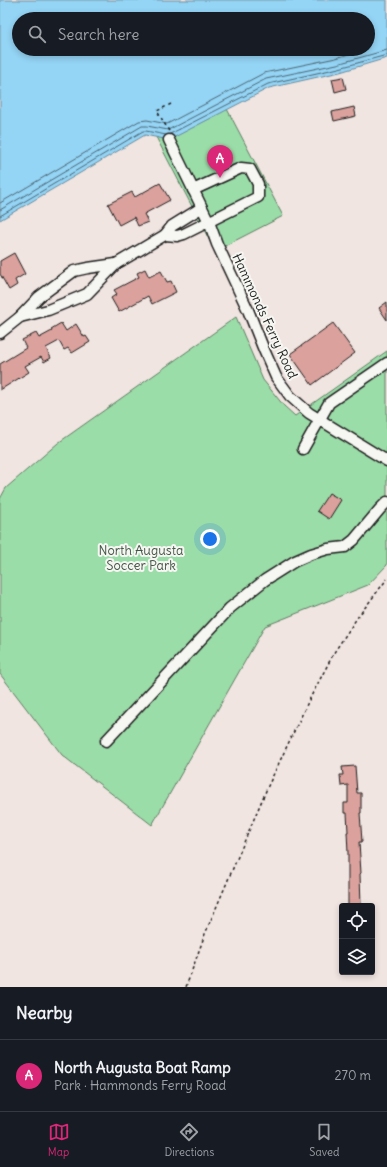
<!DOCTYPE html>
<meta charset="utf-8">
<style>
:root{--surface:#171b24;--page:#242831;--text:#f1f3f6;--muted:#9ea1a6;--line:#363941;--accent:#db2777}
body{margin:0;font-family:Delius,sans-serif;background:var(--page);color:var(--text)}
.controls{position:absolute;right:12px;bottom:12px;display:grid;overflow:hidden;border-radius:4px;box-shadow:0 2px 6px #0003}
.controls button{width:36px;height:36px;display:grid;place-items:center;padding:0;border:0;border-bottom:1px solid var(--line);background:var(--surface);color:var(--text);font:20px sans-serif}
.you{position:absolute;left:210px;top:539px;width:14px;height:14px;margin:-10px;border:3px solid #fff;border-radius:50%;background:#1a73e8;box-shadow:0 0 0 6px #1a73e833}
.badge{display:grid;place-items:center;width:26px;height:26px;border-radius:50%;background:var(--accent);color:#fff;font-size:13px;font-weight:700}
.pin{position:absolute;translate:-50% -33px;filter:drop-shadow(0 1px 2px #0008)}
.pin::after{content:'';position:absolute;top:21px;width:14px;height:12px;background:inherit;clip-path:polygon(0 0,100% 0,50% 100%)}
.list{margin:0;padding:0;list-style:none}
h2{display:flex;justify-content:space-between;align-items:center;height:52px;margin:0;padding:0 16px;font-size:17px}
h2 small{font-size:13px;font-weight:400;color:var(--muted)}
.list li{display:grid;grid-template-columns:26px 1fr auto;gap:12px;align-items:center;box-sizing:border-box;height:72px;padding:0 16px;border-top:1px solid var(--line)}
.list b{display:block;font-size:15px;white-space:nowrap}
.list p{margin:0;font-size:13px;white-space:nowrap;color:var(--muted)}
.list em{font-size:13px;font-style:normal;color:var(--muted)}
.icon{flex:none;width:22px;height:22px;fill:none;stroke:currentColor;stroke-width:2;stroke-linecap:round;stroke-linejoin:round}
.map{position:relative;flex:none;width:387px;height:987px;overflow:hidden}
.search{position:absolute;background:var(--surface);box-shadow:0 2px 6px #0003;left:12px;right:12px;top:12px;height:44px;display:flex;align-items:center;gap:10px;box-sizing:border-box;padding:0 14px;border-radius:22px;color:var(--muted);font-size:15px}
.sheet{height:124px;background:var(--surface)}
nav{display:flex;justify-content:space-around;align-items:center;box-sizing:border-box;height:56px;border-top:1px solid var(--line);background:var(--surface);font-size:11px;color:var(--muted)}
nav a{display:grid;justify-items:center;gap:2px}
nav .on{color:var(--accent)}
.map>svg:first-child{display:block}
.green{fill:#9bdda8;stroke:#5c7c62}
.water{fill:#94d4f5;stroke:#648a9e;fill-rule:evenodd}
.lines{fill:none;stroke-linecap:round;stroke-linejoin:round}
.shore{stroke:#4c6673;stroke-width:1}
.building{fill:#dba19d;stroke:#1c1c1c}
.minor-casing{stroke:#1c1c1c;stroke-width:13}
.path{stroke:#1c1c1c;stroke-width:1.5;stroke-dasharray:3 3;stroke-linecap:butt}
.minor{stroke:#f6f6f2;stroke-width:10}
.labels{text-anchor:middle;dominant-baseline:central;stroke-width:4;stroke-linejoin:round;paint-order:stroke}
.street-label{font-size:13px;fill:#1c1c1c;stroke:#f6f6f2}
.park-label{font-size:13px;fill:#425646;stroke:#f6f6f2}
</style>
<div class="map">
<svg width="387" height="987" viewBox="0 0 387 987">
<rect width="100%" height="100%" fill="#f1e5e1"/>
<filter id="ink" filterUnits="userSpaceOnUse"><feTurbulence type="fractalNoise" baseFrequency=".025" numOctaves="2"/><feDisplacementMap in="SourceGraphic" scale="8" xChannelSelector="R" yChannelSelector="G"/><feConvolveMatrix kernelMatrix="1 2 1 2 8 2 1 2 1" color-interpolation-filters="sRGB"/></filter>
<g filter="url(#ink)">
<g class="green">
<polygon points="227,109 283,216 215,251 156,137 169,139"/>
<polygon points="236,317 263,380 284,406 295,416 387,351 387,565 368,585 265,626 152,825 62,755 0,674 0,499 6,488 58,443"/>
</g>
<path class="water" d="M0 0H387V58L340 72 269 88 169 140 145 135 0 220ZM19 19H368V49H19Z"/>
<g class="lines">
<g class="shore">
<polyline points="170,134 268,84 339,68 387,55"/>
<polyline points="0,203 139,121 147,120 167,124 264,73 336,58 365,49"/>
<polyline points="0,210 142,126 147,126 168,130 266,79 337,64 387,50"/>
<polyline points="0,216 143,131 146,131 166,135"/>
</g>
</g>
<g class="building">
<polygon points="343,77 346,89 335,92 332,79"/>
<polygon points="354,107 356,116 334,121 332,112"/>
<polygon points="160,183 170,200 144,214 148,222 138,226 134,217 119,225 108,204 132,192 135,197"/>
<polygon points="14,253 25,274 15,280 17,285 9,290 0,274 0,261"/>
<polygon points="145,269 149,277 161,271 167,282 171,281 176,292 152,304 148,296 119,312 111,298 117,294 114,290 139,277 137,273"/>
<polygon points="387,302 387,320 379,308"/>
<polygon points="61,323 66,331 76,324 84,337 86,336 90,342 72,353 68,348 64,350 59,341 46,348 51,358 44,362 41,357 25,366 29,372 0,390 0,364 26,348 22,340 36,333 39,338 52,331 51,329"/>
<polygon points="333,323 355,353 312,385 290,354"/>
<polygon points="329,493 341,500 329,519 317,511"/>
<polygon points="355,766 357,793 361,793 361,813 360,813 362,842 359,842 361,873 360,874 361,906 348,906 348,853 347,832 348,832 347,813 344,813 344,803 348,803 348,785 341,786 340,775 343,775 342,767"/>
</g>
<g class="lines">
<g class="minor-casing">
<g id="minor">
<polyline points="169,140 209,222 217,244 248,310 264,350 276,377 290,396 309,413 387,461"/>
<polyline points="165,235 177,236 184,234 258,197 258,184 250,169 241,168 193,190"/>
<polyline points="20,317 48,310 87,294 116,264 165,235 172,226 201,208"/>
<polyline points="0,333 20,317 39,297 74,271 88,268 116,264"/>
<polyline points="303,449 329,403 387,363"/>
<polyline points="106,741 230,608 265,580 295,561 311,554 328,549 345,547 354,540 380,509 387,502"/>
</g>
</g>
<g class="path">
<polyline points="169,131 157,111 171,104"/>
<polyline points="186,987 205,934 268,786 308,702 335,651 357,618 387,579"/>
</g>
<use href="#minor" class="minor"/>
</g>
</g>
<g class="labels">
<g class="street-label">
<text transform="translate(265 316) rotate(65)">Hammonds Ferry Road</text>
</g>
<g class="park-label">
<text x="141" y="550">North Augusta<tspan x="141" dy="15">Soccer Park</tspan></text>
</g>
</g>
</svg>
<div class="controls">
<button><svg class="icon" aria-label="locate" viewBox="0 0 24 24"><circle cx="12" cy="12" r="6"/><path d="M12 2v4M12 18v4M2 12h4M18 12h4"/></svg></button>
<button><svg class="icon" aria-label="layers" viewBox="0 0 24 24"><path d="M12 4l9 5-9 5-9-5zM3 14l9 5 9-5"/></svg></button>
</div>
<div class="you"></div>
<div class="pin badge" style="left:220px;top:178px">A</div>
<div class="search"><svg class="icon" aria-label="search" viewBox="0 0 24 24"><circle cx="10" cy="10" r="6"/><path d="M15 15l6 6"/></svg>Search here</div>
</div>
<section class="sheet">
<h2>Nearby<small></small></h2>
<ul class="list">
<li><span class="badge">A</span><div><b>North Augusta Boat Ramp</b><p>Park · Hammonds Ferry Road</p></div><em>270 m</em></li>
</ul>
</section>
<nav>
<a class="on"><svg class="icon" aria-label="map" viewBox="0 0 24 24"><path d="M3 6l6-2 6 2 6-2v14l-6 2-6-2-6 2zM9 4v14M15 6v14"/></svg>Map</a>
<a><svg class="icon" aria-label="directions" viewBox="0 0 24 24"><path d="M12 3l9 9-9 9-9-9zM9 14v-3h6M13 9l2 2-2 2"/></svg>Directions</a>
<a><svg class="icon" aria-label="saved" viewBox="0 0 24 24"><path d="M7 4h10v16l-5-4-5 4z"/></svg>Saved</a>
</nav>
